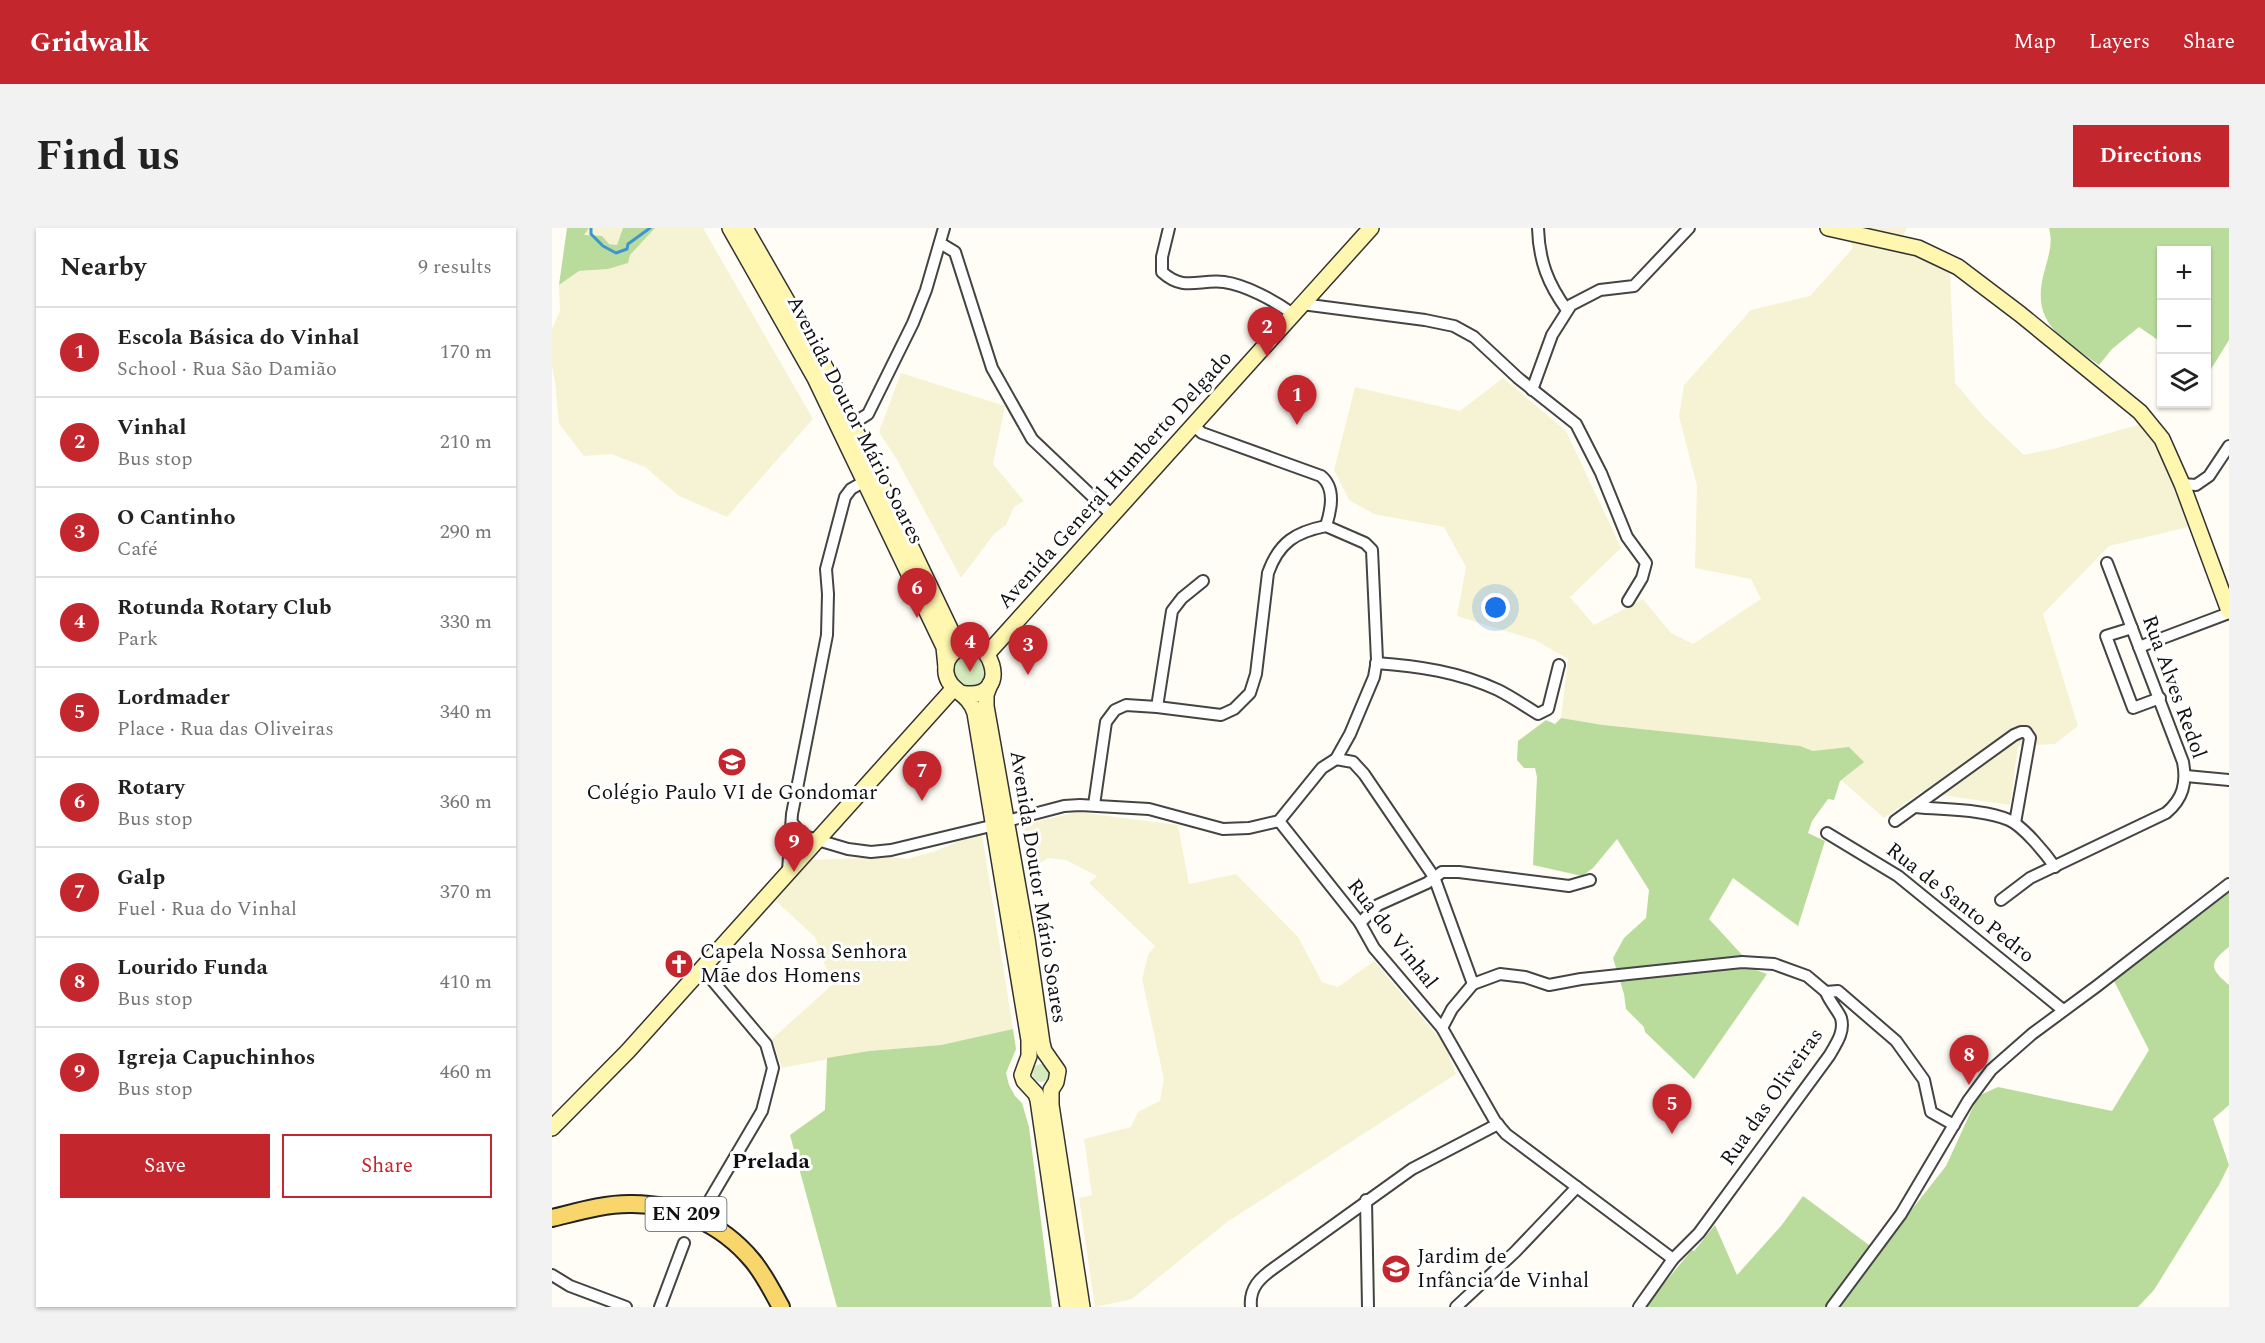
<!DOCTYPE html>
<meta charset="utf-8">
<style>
:root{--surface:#fff;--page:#f2f2f2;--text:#222;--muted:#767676;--line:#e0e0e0;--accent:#c4262e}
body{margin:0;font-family:Spectral,serif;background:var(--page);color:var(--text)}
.controls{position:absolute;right:18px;top:18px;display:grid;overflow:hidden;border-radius:0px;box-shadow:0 2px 4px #0004}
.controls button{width:54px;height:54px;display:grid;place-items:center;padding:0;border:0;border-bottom:2px solid var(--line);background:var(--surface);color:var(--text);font:30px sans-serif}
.you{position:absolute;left:944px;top:380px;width:21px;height:21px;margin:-15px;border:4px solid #fff;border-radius:50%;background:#1a73e8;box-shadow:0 0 0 9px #1a73e833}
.badge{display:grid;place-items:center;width:39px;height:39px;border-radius:50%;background:var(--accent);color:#fff;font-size:20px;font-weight:700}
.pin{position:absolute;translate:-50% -50px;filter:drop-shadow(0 2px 3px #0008)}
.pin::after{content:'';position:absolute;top:32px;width:21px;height:18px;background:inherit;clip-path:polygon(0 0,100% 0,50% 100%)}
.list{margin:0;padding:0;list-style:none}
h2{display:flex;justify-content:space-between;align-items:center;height:78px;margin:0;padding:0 24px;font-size:26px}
h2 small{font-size:20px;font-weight:400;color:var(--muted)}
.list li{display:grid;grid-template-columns:39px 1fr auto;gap:18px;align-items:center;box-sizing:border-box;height:90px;padding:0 24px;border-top:2px solid var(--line)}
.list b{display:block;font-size:22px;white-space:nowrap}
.list p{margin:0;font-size:20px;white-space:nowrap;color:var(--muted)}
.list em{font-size:20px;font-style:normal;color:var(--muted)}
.actions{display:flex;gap:12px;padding:18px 24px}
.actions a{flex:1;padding:14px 0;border:2px solid var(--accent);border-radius:0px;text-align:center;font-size:21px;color:var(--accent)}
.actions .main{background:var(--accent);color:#fff}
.icon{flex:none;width:33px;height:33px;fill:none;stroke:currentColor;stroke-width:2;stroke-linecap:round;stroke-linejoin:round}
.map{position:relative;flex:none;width:1677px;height:1079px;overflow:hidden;border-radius:0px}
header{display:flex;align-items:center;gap:36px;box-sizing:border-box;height:84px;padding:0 30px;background:var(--accent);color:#fff}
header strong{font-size:28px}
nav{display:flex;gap:33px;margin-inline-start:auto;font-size:21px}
.intro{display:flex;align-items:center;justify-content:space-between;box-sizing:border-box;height:144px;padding:0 36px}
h1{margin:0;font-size:42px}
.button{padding:15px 27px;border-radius:0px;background:var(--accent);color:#fff;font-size:21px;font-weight:700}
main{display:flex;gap:36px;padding:0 36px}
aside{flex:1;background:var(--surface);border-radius:0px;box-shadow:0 2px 4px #0004}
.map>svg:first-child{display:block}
.farmland{fill:#f6f3d4}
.green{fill:#d5ebbd}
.forest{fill:#b9dc9c}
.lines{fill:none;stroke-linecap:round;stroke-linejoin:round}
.stream{stroke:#3f96cf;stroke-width:3}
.street-casing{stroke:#444;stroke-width:14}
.secondary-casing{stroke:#333;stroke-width:18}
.primary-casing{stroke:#222;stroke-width:20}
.street{stroke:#fff;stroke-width:10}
.secondary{stroke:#fff6b0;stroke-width:15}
.primary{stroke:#f9d66b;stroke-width:16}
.labels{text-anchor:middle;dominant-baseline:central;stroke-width:6;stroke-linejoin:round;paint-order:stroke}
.shield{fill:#fff;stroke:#585858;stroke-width:1.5}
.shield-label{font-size:20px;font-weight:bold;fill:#111}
.street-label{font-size:21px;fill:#111;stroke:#fff}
.poi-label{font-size:21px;fill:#111;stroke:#fff;text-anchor:start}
.neighbourhood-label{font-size:22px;font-weight:bold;fill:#111;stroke:#fff}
</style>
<header>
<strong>Gridwalk</strong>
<nav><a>Map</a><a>Layers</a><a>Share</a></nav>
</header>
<div class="intro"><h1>Find us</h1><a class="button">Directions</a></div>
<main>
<aside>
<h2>Nearby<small>9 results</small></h2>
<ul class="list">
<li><span class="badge">1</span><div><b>Escola Básica do Vinhal</b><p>School · Rua São Damião</p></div><em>170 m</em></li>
<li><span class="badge">2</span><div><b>Vinhal</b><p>Bus stop</p></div><em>210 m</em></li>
<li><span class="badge">3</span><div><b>O Cantinho</b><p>Café</p></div><em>290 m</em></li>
<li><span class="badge">4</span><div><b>Rotunda Rotary Club</b><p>Park</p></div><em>330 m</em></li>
<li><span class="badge">5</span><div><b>Lordmader</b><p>Place · Rua das Oliveiras</p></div><em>340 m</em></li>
<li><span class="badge">6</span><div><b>Rotary</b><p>Bus stop</p></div><em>360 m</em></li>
<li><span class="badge">7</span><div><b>Galp</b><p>Fuel · Rua do Vinhal</p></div><em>370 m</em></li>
<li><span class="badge">8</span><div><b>Lourido Funda</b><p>Bus stop</p></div><em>410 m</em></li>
<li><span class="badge">9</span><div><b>Igreja Capuchinhos</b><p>Bus stop</p></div><em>460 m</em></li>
</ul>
<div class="actions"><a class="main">Save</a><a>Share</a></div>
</aside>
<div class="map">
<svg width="1677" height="1079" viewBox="0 0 1677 1079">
<rect width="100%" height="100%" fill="#fffdf5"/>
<g class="farmland">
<polygon points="37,0 71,0 65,17 57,16 31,7"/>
<polygon points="103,0 151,0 261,191 175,289 127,268 93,239 59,226 32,228 7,196 3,153 0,138 0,101 8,83 7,57 27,43 56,41 78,27"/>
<polygon points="1291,0 1355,0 1345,18 1398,45 1403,155 1432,189 1472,227 1505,220 1589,196 1612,225 1636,299 1557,318 1491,386 1526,498 1503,516 1466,518 1458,577 1369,564 1332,590 1289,552 1051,497 1009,490 1016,431 983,412 905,388 914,339 892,299 822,286 797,272 782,242 803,159 908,183 951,150 1014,203 1069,320 1018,369 1042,397 1091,371 1119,405 1141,416 1209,371 1199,351 1143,340 1145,258 1127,188 1132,157 1199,82 1258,68 1301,20"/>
<polygon points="349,145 453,178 441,236 472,273 462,279 454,297 442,306 409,350 345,232 327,204"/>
<polygon points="525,584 626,597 637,656 684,646 746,709 770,754 786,759 822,733 893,817 904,846 675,994 580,1071 543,1079 527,970 540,967 532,911 579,899 586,884 608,873 612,851 590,751 596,727 603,718 537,655 545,648 514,632 496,630 478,642 470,597"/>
<polygon points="430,607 461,801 389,817 317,823 230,840 220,811 280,757 263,709 223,672 236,657 259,632 340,629 355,631 381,624 415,610"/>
</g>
<g class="green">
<circle cx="418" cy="442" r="16"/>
<circle cx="489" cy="845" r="9"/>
</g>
<g class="forest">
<polygon points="15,0 37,0 32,7 50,8 57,16 65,17 71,0 103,0 78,27 76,35 56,41 27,43 7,57"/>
<path d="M1497 0H1677V112L1656 146 1654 22H1610L1609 114 1587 99 1560 121 1547 137C1508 109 1477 95 1493 41 1497 26 1501 15 1497 0Z"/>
<polygon points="1009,490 1051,497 1248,518 1261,523 1297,519 1312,534 1288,553 1282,572 1276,571 1260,593 1256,605 1273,613 1246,698 1181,650 1157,691 1204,742 1215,746 1142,851 1093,804 1092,799 1074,781 1072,766 1061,730 1072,710 1094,690 1097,662 1065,611 1041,640 1030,648 981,637 985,549 983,540 972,540 965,532 966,513 994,492 1003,496"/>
<path d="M1677 659V719C1656 735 1658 741 1677 757V877L1661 891 1677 937 1667 957 1602 1062 1586 1079H1092L1140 1022 1142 1023 1163 997 1185 1047 1229 998 1251 968 1317 1017 1335 1013 1394 938 1426 868 1446 859 1560 883 1597 822 1562 753Z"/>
<polygon points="461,801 464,821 454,845 457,857 463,868 470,875 477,899 500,1079 285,1079 238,907 273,882 275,830 317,823 389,817"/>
</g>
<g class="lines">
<polyline class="stream" points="39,0 39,6 51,18 64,25 75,21 76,16 98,0"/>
<g class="street-casing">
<g id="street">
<path d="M617 0 610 29V44C632 64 647 51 672 54 694 57 723 73 741 86"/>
<path d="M986 0C987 33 996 56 1015 82"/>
<polyline points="388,15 403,24 440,140 480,211 560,287"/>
<polyline points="750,76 873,92 902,98 922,109 966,150 1024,196 1049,245 1075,309 1094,335 1090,350 1076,373"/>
<polyline points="980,162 1000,107 1019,77 1048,62 1082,58 1137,0"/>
<polyline points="300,196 316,186 361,95 374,62 392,0"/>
<path d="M642 198 650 205 769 248C784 260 779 282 774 298"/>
<polyline points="1630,256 1644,257 1657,248 1677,218"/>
<polyline points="1580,400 1554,408 1581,480 1608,470"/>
<polyline points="1587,419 1677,385"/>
<path d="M824 435C867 438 907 444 946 462 960 469 973 478 986 486L996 481 1007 437"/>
<polyline points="605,479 620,383 630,370 651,353"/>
<polyline points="784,531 801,534 812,546 882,649 921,756"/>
<polyline points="1634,548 1677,552"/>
<path d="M542 577 554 494 563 482 574 477 605 479 669 487 682 481 698 465 704 446 716 345C727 314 744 304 774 298"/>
<path d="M1364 579C1392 582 1432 581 1457 592 1471 598 1494 626 1503 639"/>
<polyline points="455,593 512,578 528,577 597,581 671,601 697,600 727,593 808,695 822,720 890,800 943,893 954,906 1121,1031"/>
<polyline points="727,593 770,540 784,531 798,506 822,449 825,432 820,322 813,315 774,298"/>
<polyline points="1343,593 1462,507 1469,504 1474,504 1478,510 1463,595"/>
<polyline points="240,595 252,608 296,621 319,624 339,622 443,597"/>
<polyline points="1275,605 1346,648 1511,782"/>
<polyline points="236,643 240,586 275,407 276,366 274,341 293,269 299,261 313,253"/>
<path d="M1449 672 1478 650 1614 585C1631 571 1635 555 1631 534L1555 335"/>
<polyline points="808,695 826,677 875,655 890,644 907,644 1017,658 1038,652"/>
<polyline points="890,800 900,781 921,756 948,746 973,749 997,757 1029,751 1190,734 1222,736 1255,748 1274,764"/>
<polyline points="814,972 816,1079"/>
<polyline points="147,990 210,883 221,840 214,816 150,740"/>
<polyline points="0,1047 18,1058 74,1079"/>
<polyline points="108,1079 132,1015"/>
<path d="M699 1079C697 1060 708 1050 722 1040L860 941 946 896"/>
<polyline points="904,1079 963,1024 1025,959"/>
<path d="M1087 1079 1121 1031 1147 1005 1277 828C1284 816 1293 804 1289 790 1287 784 1277 773 1274 764L1286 763 1344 813 1372 852 1379 884 1402 897"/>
<polyline points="1280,1079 1349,986 1416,873 1439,842 1480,806 1545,758 1677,656"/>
</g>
</g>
<g class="secondary-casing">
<g id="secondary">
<polyline points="178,0 263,150 392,419 394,439"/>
<polyline points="193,0 274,141 400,405 404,411 414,418"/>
<polyline points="1276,0 1366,20 1406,39 1468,86 1588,184 1610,211 1630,256 1677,383"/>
<polyline points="436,425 819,0"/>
<polyline points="438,456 434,467 434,478 475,710 490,815 492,823 506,843 504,854 499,862 499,877 530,1079"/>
<path d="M409 465C466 476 436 392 402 424 396 429 393 437 394 445 397 464 416 463 423 485L477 812V828L470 847 472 853 484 866 486 872 516 1079"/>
<polyline points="0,900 76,823 402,460"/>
</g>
</g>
<g class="primary-casing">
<path id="primary" d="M0 990C25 984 51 976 77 976 124 975 170 996 200 1032 212 1046 220 1063 229 1079"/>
</g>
<use href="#street" class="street"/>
<use href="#secondary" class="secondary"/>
<use href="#primary" class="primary"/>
</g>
<defs>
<g id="school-disc" transform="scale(1.5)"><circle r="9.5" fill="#c4262e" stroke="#fff"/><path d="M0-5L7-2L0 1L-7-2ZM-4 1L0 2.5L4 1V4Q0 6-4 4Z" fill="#fff"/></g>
<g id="church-disc" transform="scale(1.5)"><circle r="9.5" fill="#c4262e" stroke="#fff"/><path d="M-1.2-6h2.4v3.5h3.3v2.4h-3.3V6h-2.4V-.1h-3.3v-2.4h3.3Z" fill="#fff"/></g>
</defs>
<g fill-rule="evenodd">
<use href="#school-disc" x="180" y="534"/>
<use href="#church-disc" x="127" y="736"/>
<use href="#school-disc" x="844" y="1041"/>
</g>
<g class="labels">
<rect class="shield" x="93.5" y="969" width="81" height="34" rx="4.5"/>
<g class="shield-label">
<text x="134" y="986">EN 209</text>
</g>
<g class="street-label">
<text transform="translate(303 192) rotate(63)">Avenida Doutor Mário Soares</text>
<text transform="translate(563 252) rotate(-48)">Avenida General Humberto Delgado</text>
<text transform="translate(1622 459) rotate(70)">Rua Alves Redol</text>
<text transform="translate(486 659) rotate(81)">Avenida Doutor Mário Soares</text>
<text transform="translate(1408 675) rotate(38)">Rua de Santo Pedro</text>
<text transform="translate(840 706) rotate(52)">Rua do Vinhal</text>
<text transform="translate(1220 869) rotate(-55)">Rua das Oliveiras</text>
</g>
<g class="poi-label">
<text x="180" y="565" text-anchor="middle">Colégio Paulo VI de Gondomar</text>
<text x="148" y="724">Capela Nossa Senhora<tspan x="148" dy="24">Mãe dos Homens</tspan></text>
<text x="865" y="1029">Jardim de<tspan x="865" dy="24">Infância de Vinhal</tspan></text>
</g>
<g class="neighbourhood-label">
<text x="219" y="933">Prelada</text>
</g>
</g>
</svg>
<div class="controls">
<button>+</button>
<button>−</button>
<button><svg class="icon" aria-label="layers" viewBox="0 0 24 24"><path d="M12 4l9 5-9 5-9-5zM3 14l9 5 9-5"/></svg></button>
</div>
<div class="you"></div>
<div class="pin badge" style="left:745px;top:197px">1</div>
<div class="pin badge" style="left:715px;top:129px">2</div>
<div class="pin badge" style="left:476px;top:447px">3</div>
<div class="pin badge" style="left:418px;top:444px">4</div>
<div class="pin badge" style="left:1120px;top:906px">5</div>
<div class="pin badge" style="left:365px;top:390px">6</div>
<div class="pin badge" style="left:370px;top:573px">7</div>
<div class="pin badge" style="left:1417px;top:857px">8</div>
<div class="pin badge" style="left:242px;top:644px">9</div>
</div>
</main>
